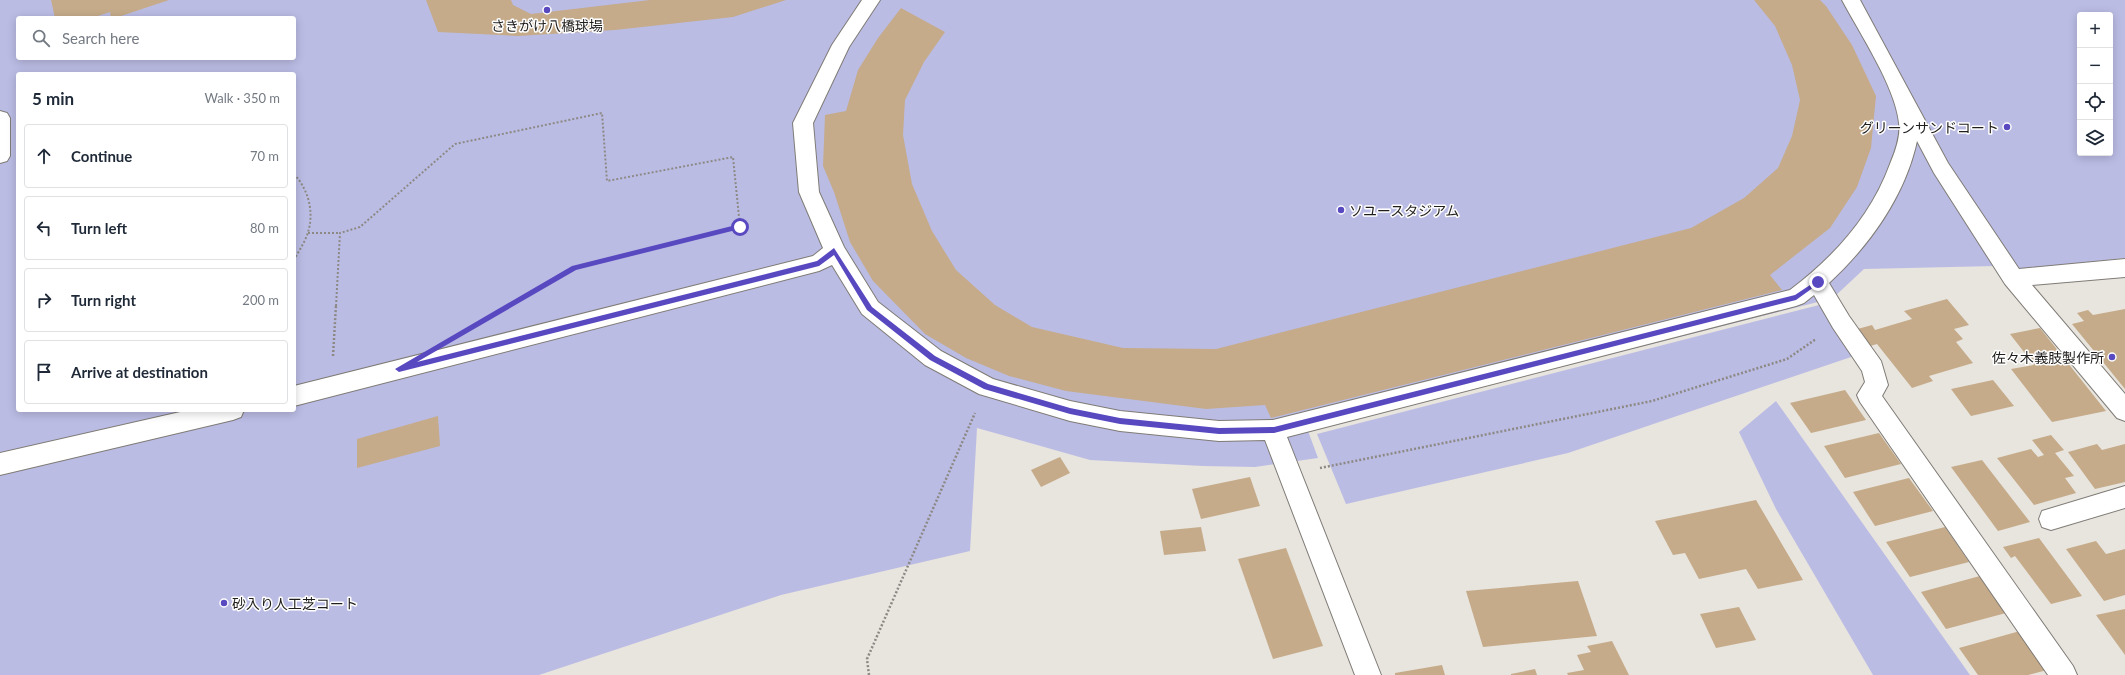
<!DOCTYPE html>
<meta charset="utf-8">
<style>
:root{--surface:#fff;--page:#f6f6f7;--text:#1f2937;--muted:#747a83;--line:#e0e1e3}
body{margin:0;font-family:Lato,"Noto Sans JP",sans-serif;background:var(--page);color:var(--text)}
.controls{position:absolute;right:12px;top:12px;display:grid;overflow:hidden;border-radius:4px;box-shadow:0 2px 10px #0003}
.controls button{width:36px;height:36px;display:grid;place-items:center;padding:0;border:0;border-bottom:1px solid var(--line);background:var(--surface);color:var(--text);font:20px sans-serif}
.stop{position:absolute;width:12px;height:12px;margin:-9px;border:3px solid #5949c1;border-radius:50%;background:#fff}
.stop.end{background:#5949c1;border-color:#fff;box-shadow:0 1px 4px #0008}
.list{margin:0;padding:0;list-style:none}
h2{display:flex;justify-content:space-between;align-items:center;height:52px;margin:0;padding:0 16px;font-size:17px}
h2 small{font-size:13px;font-weight:400;color:var(--muted)}
.list li{display:grid;grid-template-columns:26px 1fr auto;gap:12px;align-items:center;box-sizing:border-box;height:64px;margin:0 8px 8px;padding:0 8px;border:1px solid var(--line);border-radius:4px}
.list b{display:block;font-size:15px;white-space:nowrap}
.list em{font-size:13px;font-style:normal;color:var(--muted)}
.icon{flex:none;width:22px;height:22px;fill:none;stroke:currentColor;stroke-width:2;stroke-linecap:round;stroke-linejoin:round}
.map{position:relative;flex:none;width:2125px;height:675px;overflow:hidden}
.search{position:absolute;background:var(--surface);box-shadow:0 2px 10px #0003;left:16px;top:16px;width:280px;height:44px;display:flex;align-items:center;gap:10px;box-sizing:border-box;padding:0 14px;border-radius:4px;color:var(--muted);font-size:15px}
.panel{position:absolute;background:var(--surface);box-shadow:0 2px 10px #0003;left:16px;top:72px;width:280px;height:340px;border-radius:4px}
.map>svg:first-child{display:block}
.green{fill:#bbbce4;fill-rule:evenodd}
.building{fill:#c5ab89}
.lines{fill:none;stroke-linecap:round;stroke-linejoin:round}
.street-casing{stroke:#7f7b76;stroke-width:2}
.secondary-casing{stroke:#7f7b76;stroke-width:2}
.path-far1{stroke:#8c8985;stroke-width:2;stroke-dasharray:2 2;stroke-linecap:butt}
.path{stroke:#8c8985;stroke-width:2.5;stroke-dasharray:2 2;stroke-linecap:butt}
.street{fill:#fff;fill-rule:evenodd}
.secondary{fill:#fff;fill-rule:evenodd}
.route{fill:#5949c1}
.poi-dot{fill:#5949c1;stroke:#fff;stroke-width:1.5}
.labels{text-anchor:middle;dominant-baseline:central;stroke-width:3;stroke-linejoin:round;paint-order:stroke}
.poi-label{font-size:14px;fill:#201e1c;stroke:#fff;text-anchor:end}
</style>
<div class="map">
<svg width="2125" height="675" viewBox="0 0 2125 675">
<rect width="100%" height="100%" fill="#e8e4de"/>
<g class="green">
<path d="M0 0H2125V258L2024 269 1995 266 1864 269 1834 297 1818 302 1308 431 1318 458 1255 467 1203 466 1090 460 977 428 970 551 781 595 539 675H0ZM2080 15H2110V153H2080ZM18 18H294V58H18ZM18 74H294V410H18Z"/>
<polygon points="1819,305 1857,355 1568,453 1346,504 1317,434"/>
<polygon points="1776,401 1970,675 1873,675 1776,509 1739,432"/>
</g>
<g class="building">
<polygon points="51,0 169,0 115,18 111,18 110,12 92,18 55,18"/>
<polygon points="426,0 511,0 513,5 531,14 650,0 786,0 733,17 615,30 518,36 438,32"/>
<polygon points="1754,0 1820,0 1826,6 1852,45 1876,96 1871,148 1857,187 1830,228 1770,275 1782,290 1271,418 1265,405 1206,409 1066,391 1009,376 966,358 925,334 873,281 850,242 834,192 823,166 825,115 846,111 858,70 878,38 901,8 945,32 924,62 905,100 903,135 912,184 932,231 956,270 995,305 1032,327 1123,348 1216,349 1691,228 1744,198 1778,168 1792,136 1800,100 1792,65 1775,26"/>
<polygon points="1947,299 1969,325 1954,329 1963,339 1956,342 1973,363 1929,376 1933,381 1912,388 1877,344 1867,347 1854,330 1872,325 1875,330 1912,319 1904,311"/>
<polygon points="2125,309 2125,389 2072,324 2084,321 2077,313 2088,310 2093,315"/>
<polygon points="2040,328 2106,411 2052,422 2011,369 2034,365 2010,334"/>
<polygon points="1993,380 2014,406 1971,416 1951,389"/>
<polygon points="1845,390 1866,420 1811,433 1790,403"/>
<polygon points="438,416 440,446 357,468 357,439"/>
<polygon points="1879,433 1901,464 1845,478 1824,446"/>
<polygon points="2051,435 2064,450 2055,453 2074,476 2065,478 2076,493 2034,505 1997,458 2031,449 2038,457 2044,455 2032,440"/>
<polygon points="2097,444 2102,450 2125,444 2125,482 2095,489 2068,452"/>
<polygon points="1060,457 1070,473 1041,487 1031,470"/>
<polygon points="1982,460 2030,522 1998,531 1951,467"/>
<polygon points="1250,477 1260,506 1201,519 1192,489"/>
<polygon points="1909,478 1933,511 1875,526 1853,492"/>
<polygon points="1756,500 1803,580 1758,589 1746,569 1699,579 1685,553 1673,555 1655,521"/>
<polygon points="1201,527 1206,551 1164,555 1160,531"/>
<polygon points="1945,527 1969,562 1910,577 1886,542"/>
<polygon points="2039,538 2082,596 2051,604 2015,556 2011,558 2003,547"/>
<polygon points="2096,541 2106,554 2125,549 2125,595 2104,601 2066,549"/>
<polygon points="1286,548 1323,646 1273,659 1238,559"/>
<polygon points="1980,576 2006,613 1946,629 1921,592"/>
<polygon points="1578,581 1597,636 1483,647 1466,591"/>
<polygon points="1739,607 1756,640 1716,648 1700,614"/>
<polygon points="2125,609 2125,655 2096,615"/>
<polygon points="2020,631 2047,670 2028,675 1978,675 1959,648"/>
<polygon points="1612,641 1629,675 1568,675 1567,673 1584,670 1577,655 1591,652 1587,646"/>
<polygon points="1442,665 1445,675 1395,675 1395,673"/>
<polygon points="1535,669 1537,675 1511,675 1511,674"/>
</g>
<g class="lines">
<g class="street-casing">
<g id="street">
<path d="M862 0H880L849 47 813 123 819 192 844 247 878 302 941 351 993 379 1070 401 1120 411 1219 421 1273 420 1790 290C1834 257 1871 216 1890 164 1895 152 1901 136 1899 123 1895 86 1860 34 1842 0H1860L1948 163 2019 269 2125 259V277L2032 285 2125 394V421L2117 418 2005 284 1934 173 1917 141C1905 196 1870 245 1829 283L1849 316 1881 361 1888 385 1882 396 2073 666 2077 675H2048L1860 402 1857 395 1865 382 1862 371 1833 328 1814 295 1804 303 1796 306 1287 437 1381 675H1355L1265 440 1219 441 1120 431 1070 421 979 394 925 365 862 314 832 265 819 271 294 406V386L813 256 823 248 799 192 793 123 832 45Z"/>
<polygon points="189,410 244,410 241,417 233,420 0,475 0,453"/>
<polygon points="2125,486 2125,508 2051,530 2042,527 2039,519 2042,511"/>
</g>
</g>
<g class="secondary-casing">
<polygon id="secondary" points="0,111 7,113 10,118 10,156 7,161 0,163"/>
</g>
<g class="path-far1">
<path d="M294 174C309 190 315 214 307 235 304 244 298 252 294 260"/>
<polyline points="308,233 339,233"/>
<polyline points="336,306 340,233 360,227 455,144 602,113 607,181 733,157 740,227 574,267 507,306"/>
</g>
<g class="path">
<polyline points="494,314 509,305"/>
<polyline points="333,356 336,305"/>
<polyline points="1320,468 1652,401 1787,359 1816,339"/>
<polyline points="869,675 867,659 975,413"/>
</g>
<use href="#street" class="street"/>
<use href="#secondary" class="secondary"/>
</g>
<polygon class="route" points="740,224 743,227 740,229 576,270 417,362 817,261 834,248 872,307 935,356 988,384 1070,408 1120,418 1219,428 1274,427 1795,295 1816,281 1821,282 1796,300 1274,433 1219,434 1120,424 1070,414 984,389 930,360 867,310 834,255 819,266 399,372 395,369 572,266"/>
<g class="poi-dot">
<circle cx="547" cy="10" r="4"/>
<circle cx="2007" cy="127" r="4"/>
<circle cx="1341" cy="210" r="4"/>
<circle cx="2112" cy="357" r="4"/>
<circle cx="224" cy="603" r="4"/>
</g>
<g class="labels">
<g class="poi-label">
<text x="547" y="25" text-anchor="middle">さきがけ八橋球場</text>
<text x="1999" y="127">グリーンサンドコート</text>
<text x="1349" y="210" text-anchor="start">ソユースタジアム</text>
<text x="2104" y="357">佐々木義肢製作所</text>
<text x="232" y="603" text-anchor="start">砂入り人工芝コート</text>
</g>
</g>
</svg>
<div class="controls">
<button>+</button>
<button>−</button>
<button><svg class="icon" aria-label="locate" viewBox="0 0 24 24"><circle cx="12" cy="12" r="6"/><path d="M12 2v4M12 18v4M2 12h4M18 12h4"/></svg></button>
<button><svg class="icon" aria-label="layers" viewBox="0 0 24 24"><path d="M12 4l9 5-9 5-9-5zM3 14l9 5 9-5"/></svg></button>
</div>
<div class="stop" style="left:740px;top:227px"></div>
<div class="stop end" style="left:1818px;top:282px"></div>
<div class="search"><svg class="icon" aria-label="search" viewBox="0 0 24 24"><circle cx="10" cy="10" r="6"/><path d="M15 15l6 6"/></svg>Search here</div>
<section class="panel">
<h2>5 min<small>Walk · 350 m</small></h2>
<ul class="list">
<li><svg class="icon" aria-label="ahead" viewBox="0 0 24 24"><path d="M12 20V5M6 11l6-6 6 6"/></svg><div><b>Continue</b></div><em>70 m</em></li>
<li><svg class="icon" aria-label="left" viewBox="0 0 24 24"><path d="M17 20v-9H6M10 6l-5 5 5 5"/></svg><div><b>Turn left</b></div><em>80 m</em></li>
<li><svg class="icon" aria-label="right" viewBox="0 0 24 24"><path d="M7 20v-9h11M14 6l5 5-5 5"/></svg><div><b>Turn right</b></div><em>200 m</em></li>
<li><svg class="icon" aria-label="arrive" viewBox="0 0 24 24"><path d="M6 21V4h12l-3 4 3 4H6"/></svg><div><b>Arrive at destination</b></div></li>
</ul>
</section>
</div>
